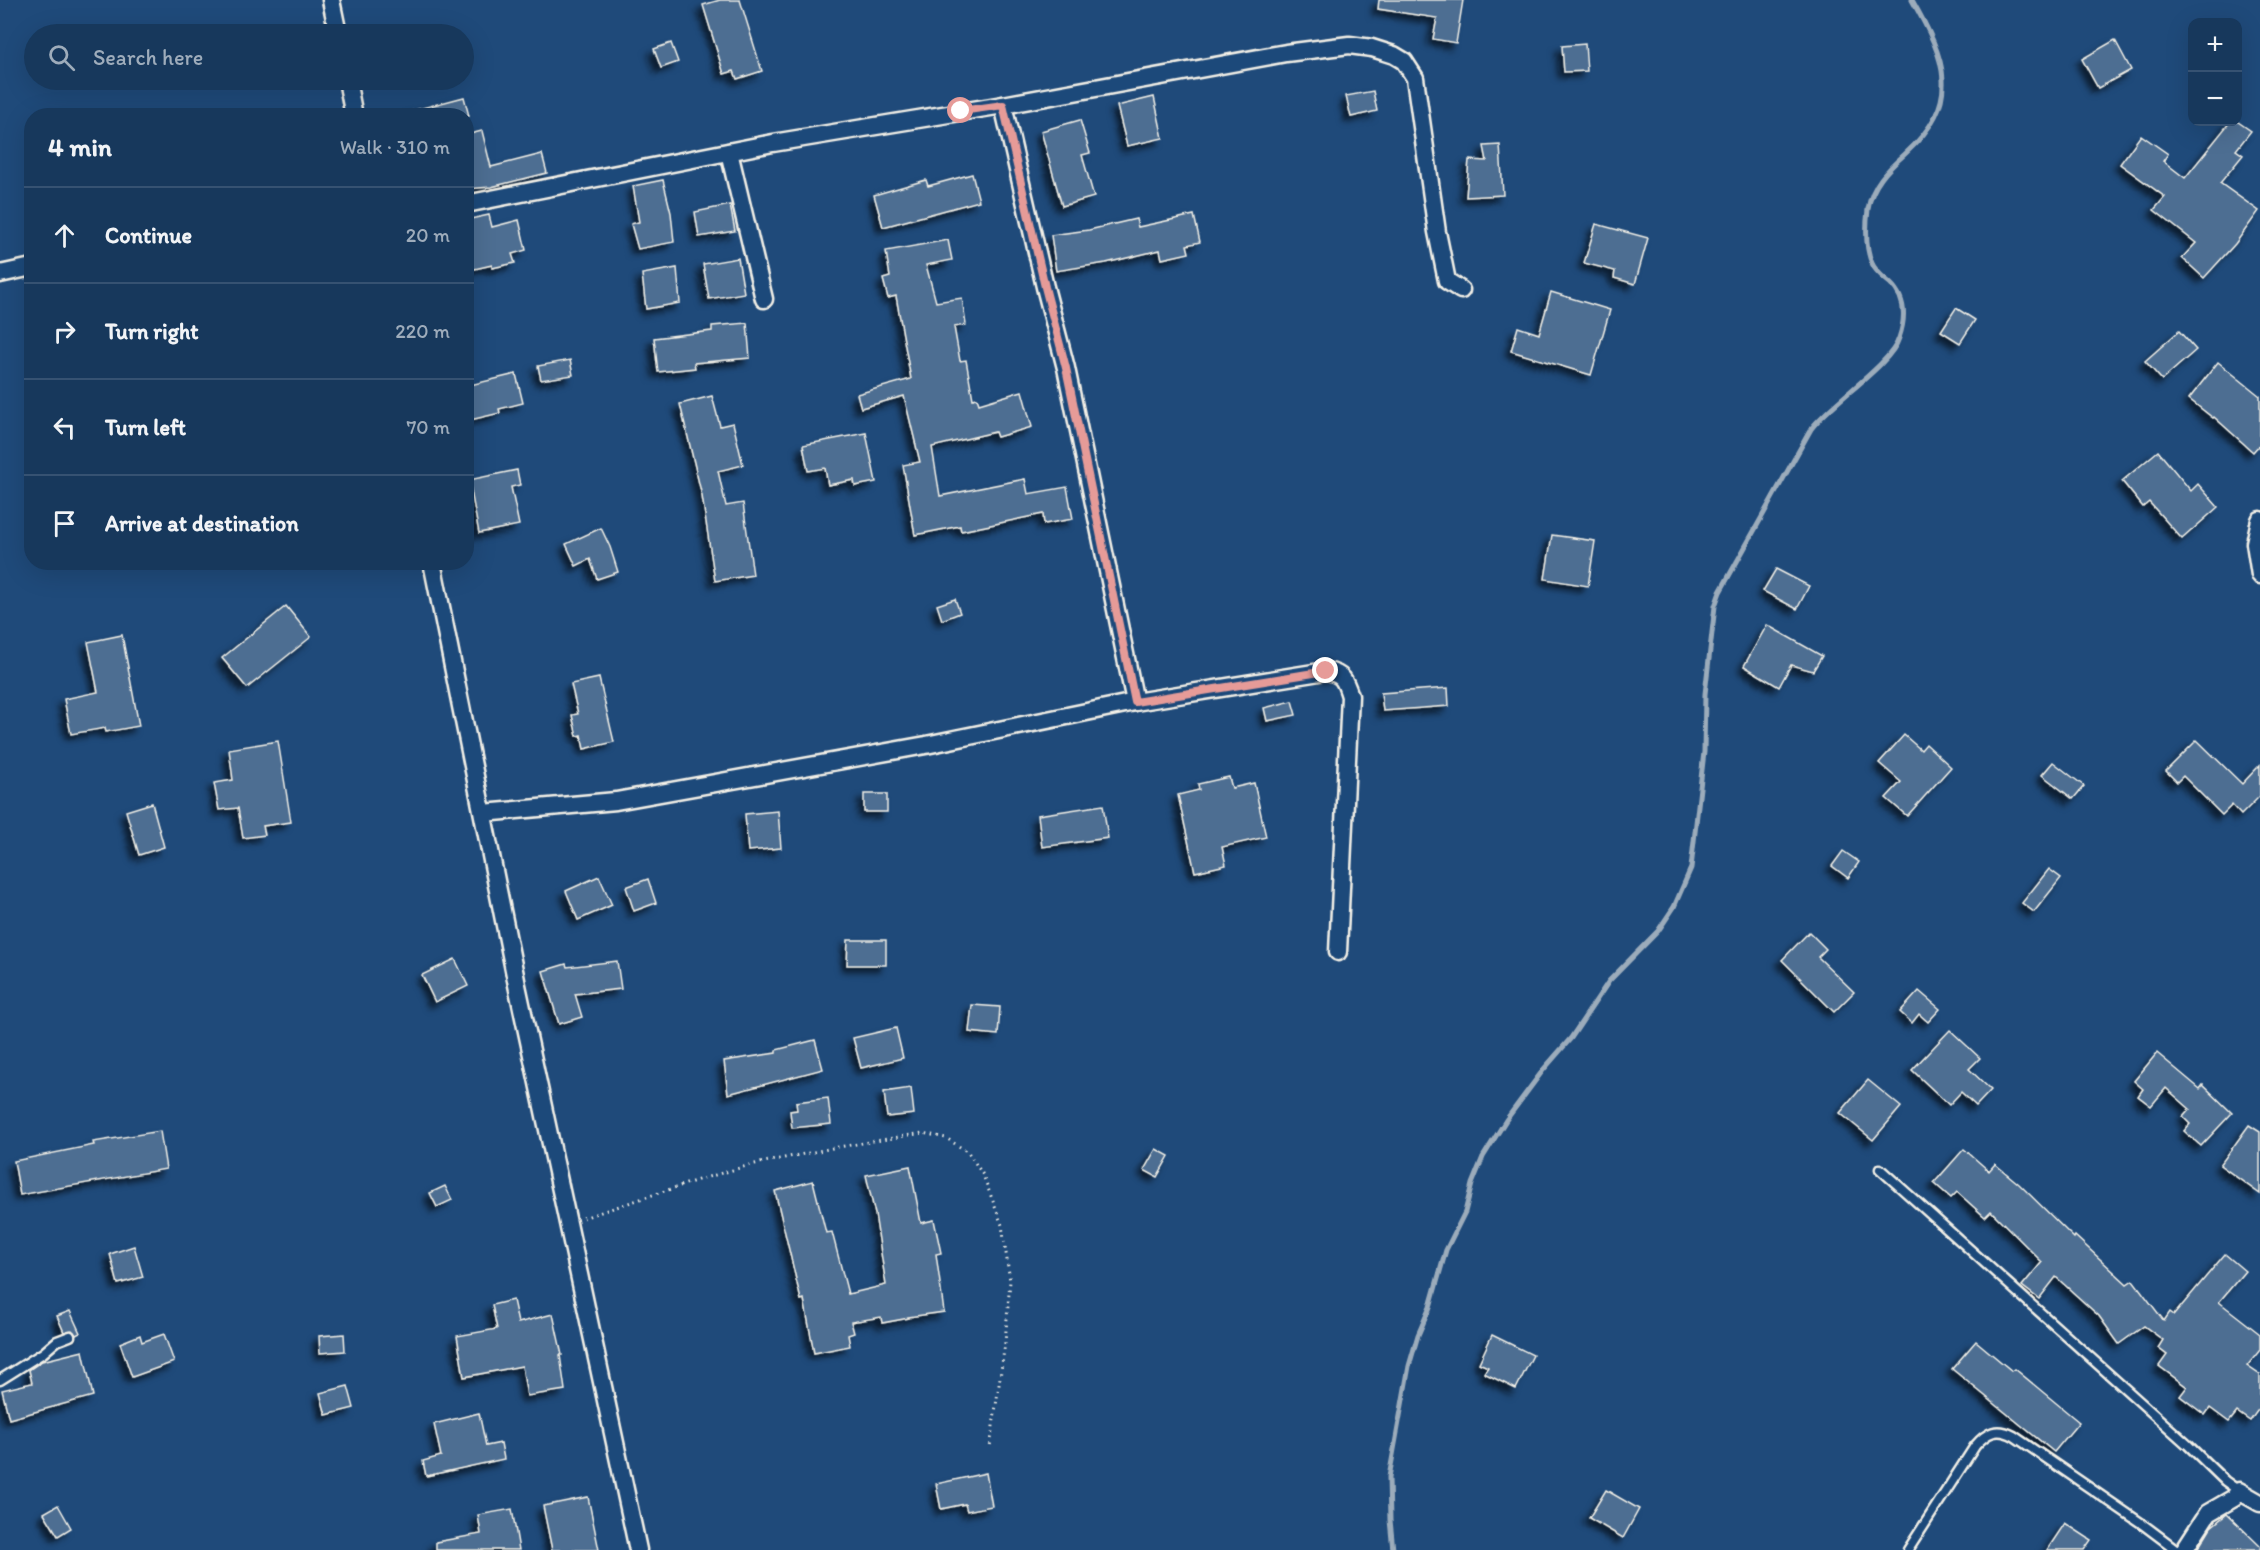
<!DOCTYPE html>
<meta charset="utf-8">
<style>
:root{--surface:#17385c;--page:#203f62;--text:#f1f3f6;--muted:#9eacbb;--line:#365272}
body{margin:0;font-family:Itim,sans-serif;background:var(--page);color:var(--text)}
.controls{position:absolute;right:18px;top:18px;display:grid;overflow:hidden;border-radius:12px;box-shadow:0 6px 24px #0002}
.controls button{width:54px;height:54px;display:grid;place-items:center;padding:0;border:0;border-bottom:2px solid var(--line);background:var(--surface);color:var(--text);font:30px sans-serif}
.stop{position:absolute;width:18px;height:18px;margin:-14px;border:4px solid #e69b98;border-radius:50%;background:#fff}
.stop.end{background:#e69b98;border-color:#fff;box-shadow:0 2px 6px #0008}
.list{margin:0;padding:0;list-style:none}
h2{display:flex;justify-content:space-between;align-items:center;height:78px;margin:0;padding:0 24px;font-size:26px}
h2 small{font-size:20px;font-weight:400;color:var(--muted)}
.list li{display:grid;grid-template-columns:39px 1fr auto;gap:18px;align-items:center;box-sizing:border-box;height:96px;padding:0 24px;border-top:2px solid var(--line)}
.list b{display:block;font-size:22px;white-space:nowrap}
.list em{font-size:20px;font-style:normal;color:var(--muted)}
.icon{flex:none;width:33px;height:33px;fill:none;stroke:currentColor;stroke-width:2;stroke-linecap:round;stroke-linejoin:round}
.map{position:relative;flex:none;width:2260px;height:1550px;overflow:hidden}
.search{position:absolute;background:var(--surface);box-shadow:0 6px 24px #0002;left:24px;top:24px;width:450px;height:66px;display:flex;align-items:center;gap:15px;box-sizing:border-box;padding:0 21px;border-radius:33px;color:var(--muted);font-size:22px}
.panel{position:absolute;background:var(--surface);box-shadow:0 6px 24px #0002;left:24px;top:108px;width:450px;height:462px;border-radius:24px}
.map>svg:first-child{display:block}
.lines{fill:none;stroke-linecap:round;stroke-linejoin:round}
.stream{stroke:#9cacbb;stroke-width:5}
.building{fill:#4d6e92;stroke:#f4f1e8;stroke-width:1.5;filter:url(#shadow)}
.lane-casing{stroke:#f4f1e8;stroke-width:13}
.street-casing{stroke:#f4f1e8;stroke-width:21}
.path{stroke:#f4f1e8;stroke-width:3;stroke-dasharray:1.5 4.5;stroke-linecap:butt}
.lane{stroke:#1f4a7a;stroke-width:8}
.street{stroke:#1f4a7a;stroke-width:16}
.route{stroke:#e69b98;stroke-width:8}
</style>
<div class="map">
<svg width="2260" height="1550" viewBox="0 0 2260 1550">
<defs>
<filter id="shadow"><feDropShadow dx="-5.5" dy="5.5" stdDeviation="3" flood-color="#0009"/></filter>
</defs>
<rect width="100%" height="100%" fill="#1f4a7a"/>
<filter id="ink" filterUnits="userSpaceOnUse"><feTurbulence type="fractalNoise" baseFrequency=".0167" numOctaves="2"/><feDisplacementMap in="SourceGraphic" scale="12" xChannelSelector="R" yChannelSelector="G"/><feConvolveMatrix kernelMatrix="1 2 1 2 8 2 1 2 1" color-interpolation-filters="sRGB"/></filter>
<g filter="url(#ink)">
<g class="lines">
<path class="stream" d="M1393 1550 1390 1520 1389 1477 1409 1366 1418 1335 1430 1307 1446 1250 1465 1212 1472 1184 1483 1157 1506 1120 1544 1069 1571 1038 1609 981 1658 931 1674 907 1691 868 1704 752 1705 694 1715 606 1720 592 1811 429C1831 402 1891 365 1899 338 1906 318 1906 298 1890 283 1885 279 1878 273 1874 267 1865 252 1866 226 1868 209 1872 185 1887 170 1905 154 1963 101 1946 60 1912 0"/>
</g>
<g class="building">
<polygon points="720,0 740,0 762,71 737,79 734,71 724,74 703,5"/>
<polygon points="1379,0 1463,0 1456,43 1433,39 1437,18 1378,9"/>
<polygon points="2115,40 2131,70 2098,88 2082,59"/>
<polygon points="671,43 678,62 661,68 654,49"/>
<polygon points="1585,44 1587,71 1564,72 1562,46"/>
<polygon points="1373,91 1377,111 1351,117 1346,96"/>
<polygon points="464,97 469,116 412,116 411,111"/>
<polygon points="1154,97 1163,138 1127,146 1117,106"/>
<polygon points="1080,120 1090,153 1082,155 1094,197 1062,206 1041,131"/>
<polygon points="2230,122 2238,122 2251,131 2236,150 2243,155 2220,183 2259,211 2235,244 2204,278 2182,258 2196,243 2154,210 2165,197 2120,164 2141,135 2168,154 2163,161 2185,178"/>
<polygon points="482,131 491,167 542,154 547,173 491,187 466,189 466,135"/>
<polygon points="1500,145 1503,195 1466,197 1469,160 1487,161 1484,146"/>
<polygon points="972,174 979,201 883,227 874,195 926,180 928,186"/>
<polygon points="663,180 671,213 674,242 638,249 631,224 639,222 633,186"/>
<polygon points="730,205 735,231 699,237 695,212"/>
<polygon points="489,215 492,227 519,220 526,250 512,254 515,263 492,268 492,265 466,271 466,220"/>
<polygon points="1194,215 1200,242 1187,245 1189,253 1162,259 1160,250 1106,263 1056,271 1051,235 1089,230 1136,219 1138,227"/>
<polygon points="1596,224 1648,238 1635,284 1614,278 1615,271 1584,263"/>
<polygon points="948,240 952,260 926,265 936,302 962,298 966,325 954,327 960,361 966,360 973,399 977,398 979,404 1022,391 1032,427 997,437 995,432 932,447 940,496 1025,479 1028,494 1067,487 1073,519 1044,524 1043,514 961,531 960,526 915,535 903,465 920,462 904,396 861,408 857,394 911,379 896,296 888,298 883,279 890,277 886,251"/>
<polygon points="738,258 744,293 709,299 703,264"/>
<polygon points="677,268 680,303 646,309 642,274"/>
<polygon points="1551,292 1610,310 1591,375 1511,351 1518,327 1539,334"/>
<polygon points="1956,308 1975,320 1960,343 1941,331"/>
<polygon points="747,323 750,358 694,363 695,368 658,372 654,338 712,331 712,326"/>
<polygon points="2179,331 2196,350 2162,380 2145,361"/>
<polygon points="570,360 573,375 541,380 538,366"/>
<polygon points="2218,362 2260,396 2260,444 2253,452 2214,417 2213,418 2189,399"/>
<polygon points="516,374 523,403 499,409 500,413 466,421 466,386"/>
<polygon points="712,396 720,426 733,423 743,465 718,471 726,506 743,503 753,575 715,581 702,496 680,404"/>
<polygon points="866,433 876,482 855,486 854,480 828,485 825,468 808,471 803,445"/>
<polygon points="2158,451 2191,491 2198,484 2218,507 2182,539 2149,502 2143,507 2122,481"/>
<polygon points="517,470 520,485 511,487 519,525 479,533 469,480"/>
<polygon points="601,528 610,547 618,572 597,579 590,559 576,566 566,544"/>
<polygon points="1552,535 1595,541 1588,586 1545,579"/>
<polygon points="1776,569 1809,586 1797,609 1763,591"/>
<polygon points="955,599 960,613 942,620 937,605"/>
<polygon points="286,606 311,637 247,688 222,658"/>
<polygon points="1767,625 1822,656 1813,671 1791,665 1779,687 1744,666"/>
<polygon points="122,635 139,726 106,732 105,728 71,734 64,699 98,692 88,642"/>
<polygon points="599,678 614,742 584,749 581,735 577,736 572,715 578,714 571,684"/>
<polygon points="1448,688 1449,706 1383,711 1381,693"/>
<polygon points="1292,701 1296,715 1267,721 1264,708"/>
<polygon points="1904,735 1921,750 1926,744 1951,767 1907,816 1886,798 1901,782 1879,763"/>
<polygon points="2197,740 2242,784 2260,765 2260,796 2241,815 2232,805 2222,815 2183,776 2177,782 2166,771"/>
<polygon points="278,741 291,822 263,826 265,835 243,838 238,808 219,810 214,783 233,780 229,749"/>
<polygon points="2053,762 2084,786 2073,799 2042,775"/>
<polygon points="1229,777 1232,788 1254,783 1266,837 1222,847 1226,865 1195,872 1178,795 1199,790 1198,784"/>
<rect x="864" y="794" width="23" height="18"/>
<polygon points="152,803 164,847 139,855 126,811"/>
<polygon points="1103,805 1108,838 1042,847 1038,815"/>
<polygon points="778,811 781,848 748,851 745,814"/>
<polygon points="1843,851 1859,862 1848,878 1832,866"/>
<polygon points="2049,869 2061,878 2034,912 2022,903"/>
<polygon points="599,876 612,905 578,920 566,891"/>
<polygon points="648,879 656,903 634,911 626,887"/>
<polygon points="1809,932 1826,949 1818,957 1854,992 1834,1012 1782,960"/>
<polygon points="848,940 886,940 886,965 847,965"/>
<polygon points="455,959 468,986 435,1002 422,975"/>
<polygon points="617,961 621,989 575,994 582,1017 559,1024 543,971 566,964 567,967"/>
<polygon points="1919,991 1940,1009 1928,1022 1919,1014 1912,1023 1900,1012"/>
<polygon points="972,1005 1000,1007 998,1035 969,1032"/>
<polygon points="896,1028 903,1058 861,1068 853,1038"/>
<polygon points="1950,1030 1980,1058 1969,1069 1991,1090 1976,1106 1961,1092 1949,1105 1912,1070"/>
<polygon points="815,1040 823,1069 728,1094 724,1061 776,1053 776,1050"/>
<polygon points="2157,1053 2200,1089 2203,1085 2232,1113 2201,1146 2184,1131 2190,1124 2183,1117 2190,1109 2166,1088 2151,1106 2138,1096 2143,1089 2134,1081"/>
<polygon points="1868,1080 1901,1107 1873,1140 1840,1113"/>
<polygon points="911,1088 914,1114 887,1117 884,1092"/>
<polygon points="828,1098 831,1124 792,1128 790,1111 797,1110 796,1102"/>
<polygon points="2249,1125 2260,1132 2260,1194 2220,1165"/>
<polygon points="160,1131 166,1169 20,1195 14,1161 94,1145 93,1142"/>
<polygon points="1156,1149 1169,1156 1157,1177 1144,1170"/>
<polygon points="1964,1149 1989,1171 1995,1164 2019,1184 2074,1238 2075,1236 2127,1284 2133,1280 2164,1321 2170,1312 2174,1315 2225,1254 2245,1271 2219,1302 2260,1334 2260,1350 2247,1366 2260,1375 2260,1407 2250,1421 2237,1412 2229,1422 2210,1408 2205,1415 2180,1396 2187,1387 2159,1366 2167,1355 2158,1348 2163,1340 2144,1326 2119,1344 2099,1316 2056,1277 2039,1299 2022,1286 2042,1262 1991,1211 1985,1217 1957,1192 1951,1198 1934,1183"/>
<polygon points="910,1166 921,1223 934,1220 941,1253 936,1254 944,1312 908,1317 909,1318 882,1323 881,1317 851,1322 854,1333 848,1335 850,1346 814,1353 804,1299 801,1300 775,1191 813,1181 826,1233 832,1232 848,1294 886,1285 875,1214 866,1175"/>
<polygon points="445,1186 452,1200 437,1207 430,1193"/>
<polygon points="134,1246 143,1277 118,1284 110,1254"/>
<polygon points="513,1300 518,1323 553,1314 562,1355 560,1355 565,1390 527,1396 522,1366 464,1377 457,1336 497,1329 492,1305"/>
<polygon points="70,1311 80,1333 76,1335 72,1330 64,1332 57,1316"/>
<polygon points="164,1334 174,1362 132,1377 120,1343 140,1335 142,1342"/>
<polygon points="344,1334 345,1351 320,1353 319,1336"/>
<polygon points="1492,1335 1533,1355 1516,1389 1484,1373 1488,1367 1479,1363"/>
<polygon points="1976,1341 2012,1371 2015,1369 2079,1422 2054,1452 1952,1369"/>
<polygon points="83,1351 93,1396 9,1419 2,1390 32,1383 29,1370 42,1361"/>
<polygon points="348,1386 354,1408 326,1415 320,1393"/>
<polygon points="479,1413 486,1446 501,1443 504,1459 426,1476 423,1461 441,1456 434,1424"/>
<polygon points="986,1473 992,1506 967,1511 965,1504 941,1509 936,1484"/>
<polygon points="1606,1490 1639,1509 1623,1538 1589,1518"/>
<polygon points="588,1497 599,1550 552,1550 543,1506"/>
<polygon points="58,1505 71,1528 58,1536 44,1513"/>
<polygon points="512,1509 519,1550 436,1550 436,1542 481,1534 478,1515"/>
<polygon points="2227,1514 2260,1546 2260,1550 2197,1550 2211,1527"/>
<polygon points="2065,1523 2091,1540 2084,1550 2047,1550"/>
</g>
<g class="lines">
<g class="lane-casing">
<g id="lane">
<polyline points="1880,1169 2188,1445 2225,1481 2239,1491"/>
<polyline points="0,1380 43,1353 57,1341 70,1336"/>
<path d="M1908 1550 1975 1446C1987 1432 1997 1427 2014 1436L2141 1523 2177 1550"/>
</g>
</g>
<g class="street-casing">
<g id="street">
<polyline points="331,0 338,34"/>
<polyline points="347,80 354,116"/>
<polyline points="1003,105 1045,287 1066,368 1135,702"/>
<polyline points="729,152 764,299"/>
<polyline points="466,204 773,143 1003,105 1286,53 1349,45 1372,48 1394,55 1404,61 1415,78 1437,232 1447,281 1461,290"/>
<polyline points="0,274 32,267"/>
<polyline points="2260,520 2255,543 2260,575"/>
<polyline points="432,562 517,985 638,1550"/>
<path d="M483 813 616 801 926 745 1135 702 1326 671C1343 674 1345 680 1350 696L1338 952"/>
<polyline points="2184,1550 2208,1513 2234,1498 2239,1491 2260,1503"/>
</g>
</g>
<polyline class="path" points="583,1218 701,1179 750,1165 833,1148 923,1133 946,1138 968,1152 983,1175 1002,1225 1010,1281 1005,1343 990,1447"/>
<use href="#lane" class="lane"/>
<use href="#street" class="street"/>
</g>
</g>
<g class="lines" filter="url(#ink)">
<polyline class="route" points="961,111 1003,105 1045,287 1066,368 1135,702 1326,671"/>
</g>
</svg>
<div class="controls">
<button>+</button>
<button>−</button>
</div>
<div class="stop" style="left:961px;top:111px"></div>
<div class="stop end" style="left:1326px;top:671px"></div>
<div class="search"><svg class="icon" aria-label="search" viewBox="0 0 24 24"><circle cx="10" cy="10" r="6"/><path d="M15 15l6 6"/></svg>Search here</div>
<section class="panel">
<h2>4 min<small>Walk · 310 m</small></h2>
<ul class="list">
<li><svg class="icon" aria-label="ahead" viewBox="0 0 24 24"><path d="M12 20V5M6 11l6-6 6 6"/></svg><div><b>Continue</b></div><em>20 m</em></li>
<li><svg class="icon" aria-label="right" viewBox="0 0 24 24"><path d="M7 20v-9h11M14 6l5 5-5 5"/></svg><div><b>Turn right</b></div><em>220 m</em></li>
<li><svg class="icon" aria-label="left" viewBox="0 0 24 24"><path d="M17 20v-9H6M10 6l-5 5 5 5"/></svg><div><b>Turn left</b></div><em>70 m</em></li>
<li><svg class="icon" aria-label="arrive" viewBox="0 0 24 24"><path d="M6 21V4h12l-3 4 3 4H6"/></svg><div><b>Arrive at destination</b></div></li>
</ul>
</section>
</div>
